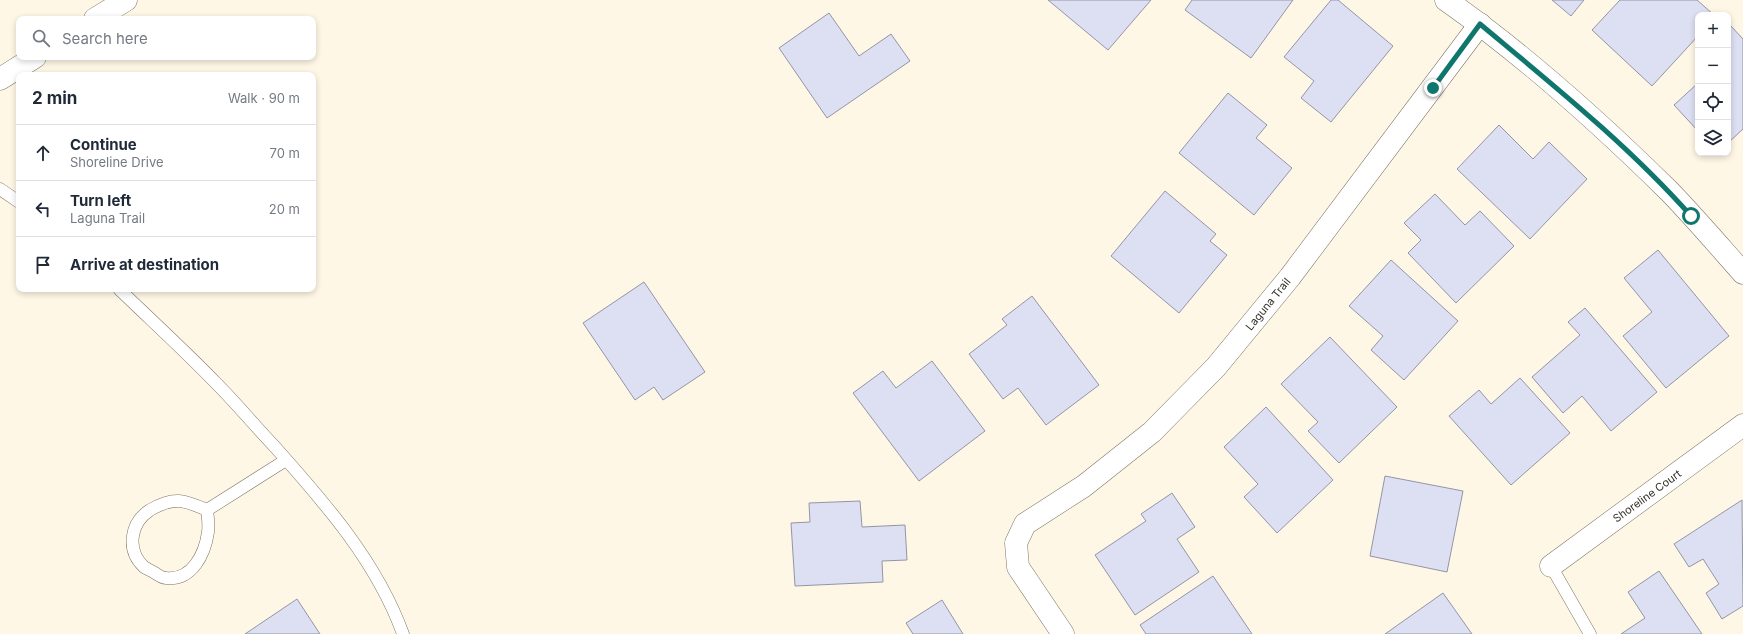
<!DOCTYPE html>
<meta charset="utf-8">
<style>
:root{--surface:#fff;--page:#f2f2f3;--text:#1f2937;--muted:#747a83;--line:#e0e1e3}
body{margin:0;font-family:Inter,sans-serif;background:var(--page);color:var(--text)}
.controls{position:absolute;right:12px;top:12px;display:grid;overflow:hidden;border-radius:8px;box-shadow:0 2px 6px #0003}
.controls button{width:36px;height:36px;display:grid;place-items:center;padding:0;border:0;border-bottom:1px solid var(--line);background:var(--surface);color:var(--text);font:20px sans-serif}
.stop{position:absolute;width:12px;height:12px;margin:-9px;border:3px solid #0f766e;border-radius:50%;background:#fff}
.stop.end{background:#0f766e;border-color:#fff;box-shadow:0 1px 4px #0008}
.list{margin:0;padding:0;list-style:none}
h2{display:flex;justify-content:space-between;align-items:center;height:52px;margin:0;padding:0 16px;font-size:17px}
h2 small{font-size:13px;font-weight:400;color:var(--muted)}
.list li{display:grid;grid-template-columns:26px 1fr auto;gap:12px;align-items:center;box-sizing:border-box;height:56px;padding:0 16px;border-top:1px solid var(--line)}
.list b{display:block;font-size:15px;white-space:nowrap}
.list p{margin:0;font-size:13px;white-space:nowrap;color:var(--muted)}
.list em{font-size:13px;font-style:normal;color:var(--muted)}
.icon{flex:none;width:22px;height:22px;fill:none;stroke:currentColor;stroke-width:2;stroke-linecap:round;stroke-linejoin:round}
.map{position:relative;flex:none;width:1743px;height:634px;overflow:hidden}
.search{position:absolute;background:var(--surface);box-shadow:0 2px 6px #0003;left:16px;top:16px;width:300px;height:44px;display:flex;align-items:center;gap:10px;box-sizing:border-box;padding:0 14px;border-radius:8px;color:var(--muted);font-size:15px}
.panel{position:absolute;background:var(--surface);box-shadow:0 2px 6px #0003;left:16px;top:72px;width:300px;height:220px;border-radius:8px}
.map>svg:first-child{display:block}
.building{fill:#dddff2;stroke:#9395a7}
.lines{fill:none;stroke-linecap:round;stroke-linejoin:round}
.service-casing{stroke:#7d7666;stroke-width:13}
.minor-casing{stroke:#7d7666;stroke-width:23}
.service{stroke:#fff;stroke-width:12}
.minor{stroke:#fff;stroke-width:22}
.route{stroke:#0f766e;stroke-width:5}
.labels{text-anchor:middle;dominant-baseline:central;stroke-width:3;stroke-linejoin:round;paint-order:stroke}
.street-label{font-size:11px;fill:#333029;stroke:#fff}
</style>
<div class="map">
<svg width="1743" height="634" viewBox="0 0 1743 634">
<rect width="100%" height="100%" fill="#fff7e5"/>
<g class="building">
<polygon points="1048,0 1151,0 1108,50"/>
<polygon points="1192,0 1293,0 1251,58 1185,10"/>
<polygon points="1331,0 1338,0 1393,46 1331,122 1301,98 1314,81 1284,57"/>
<polygon points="1552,0 1584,0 1571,16"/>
<polygon points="1620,0 1697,0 1714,15 1698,15 1698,36 1652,86 1592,30"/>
<polygon points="829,13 859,56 891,34 910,61 827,118 779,48"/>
<polygon points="1730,25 1743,39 1743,129 1728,143 1728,26"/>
<polygon points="1698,83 1698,131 1674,105"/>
<polygon points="1228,93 1267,125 1256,138 1292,168 1254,215 1179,153"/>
<polygon points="1499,125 1533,159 1549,142 1587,179 1530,239 1457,169"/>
<polygon points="1165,191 1216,234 1210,241 1227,255 1179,313 1111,256"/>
<polygon points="1435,194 1465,225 1480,211 1514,246 1456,303 1408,253 1421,240 1404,223"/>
<polygon points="1658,250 1729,336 1666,388 1623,336 1652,312 1624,278"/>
<polygon points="1391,260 1458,321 1404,380 1371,350 1383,336 1349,306"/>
<polygon points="644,282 705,372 663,400 654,387 635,400 583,323"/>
<polygon points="1032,296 1099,385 1046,425 1018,388 1003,399 969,354 1007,325 1002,319"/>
<polygon points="1585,308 1657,392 1611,431 1582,396 1563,413 1532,377 1580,335 1568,322"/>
<polygon points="1330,337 1397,407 1339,463 1308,431 1318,422 1281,384"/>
<polygon points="932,361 985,431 919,481 853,393 883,371 896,388"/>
<polygon points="1520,378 1570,433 1511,485 1449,416 1479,390 1491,404"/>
<polygon points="1266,407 1333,480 1277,533 1244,497 1258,484 1224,447"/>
<polygon points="1385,476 1463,491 1447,572 1370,556"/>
<polygon points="1172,493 1195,527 1177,539 1199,572 1135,615 1095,555 1146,521 1141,514"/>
<polygon points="1742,500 1743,606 1722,619 1706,593 1719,584 1703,559 1689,567 1674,544"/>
<polygon points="860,501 862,527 905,525 907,560 882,561 883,582 795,586 791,523 810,522 809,503"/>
<polygon points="1659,571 1702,634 1621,634 1645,618 1628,592"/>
<polygon points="1213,576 1252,634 1146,634 1140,625"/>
<polygon points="1443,593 1472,634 1385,634"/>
<polygon points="297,599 320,634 245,634"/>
<polygon points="942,600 963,634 913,634 906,623"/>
</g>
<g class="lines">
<g class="service-casing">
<g id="service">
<polyline points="0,189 19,202"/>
<path d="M119 289C151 320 184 350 215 382 236 403 255 426 275 447 325 503 377 562 403 634"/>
<path d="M207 510C208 517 209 525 208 532 205 554 192 581 166 578 162 578 158 575 155 573 152 571 147 569 144 567 126 550 130 523 150 510 174 496 184 500 207 510L286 460"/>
<polyline points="1551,566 1590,634"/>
</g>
</g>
<g class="minor-casing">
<g id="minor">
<path d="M1446 0C1526 56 1600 123 1670 192 1695 218 1719 246 1743 273"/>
<polyline points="95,19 126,0"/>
<polyline points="0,79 35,57"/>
<polyline points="1551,566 1743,425"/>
<polyline points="1063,634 1018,567 1016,543 1025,524 1084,486 1152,432 1216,367 1290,277 1480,24"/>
</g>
</g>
<use href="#service" class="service"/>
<use href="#minor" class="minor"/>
</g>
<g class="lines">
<path class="route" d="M1433 88 1480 24C1553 85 1628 145 1691 216"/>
</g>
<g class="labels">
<g class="street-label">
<text transform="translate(1268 304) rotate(-51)">Laguna Trail</text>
<text transform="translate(1647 496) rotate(-36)">Shoreline Court</text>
</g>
</g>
</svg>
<div class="controls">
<button>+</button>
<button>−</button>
<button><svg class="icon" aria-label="locate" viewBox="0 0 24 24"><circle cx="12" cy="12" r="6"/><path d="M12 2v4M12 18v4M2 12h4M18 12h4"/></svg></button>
<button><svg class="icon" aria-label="layers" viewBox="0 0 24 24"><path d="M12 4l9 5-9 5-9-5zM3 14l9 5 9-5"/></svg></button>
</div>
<div class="stop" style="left:1691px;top:216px"></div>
<div class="stop end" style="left:1433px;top:88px"></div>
<div class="search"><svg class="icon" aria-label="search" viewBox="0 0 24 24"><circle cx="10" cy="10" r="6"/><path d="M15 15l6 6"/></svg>Search here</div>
<section class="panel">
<h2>2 min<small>Walk · 90 m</small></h2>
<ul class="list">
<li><svg class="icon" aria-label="ahead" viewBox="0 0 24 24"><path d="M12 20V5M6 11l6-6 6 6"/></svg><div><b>Continue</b><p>Shoreline Drive</p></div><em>70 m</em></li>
<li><svg class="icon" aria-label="left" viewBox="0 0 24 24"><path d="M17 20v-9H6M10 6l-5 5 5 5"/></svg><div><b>Turn left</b><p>Laguna Trail</p></div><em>20 m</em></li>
<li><svg class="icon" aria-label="arrive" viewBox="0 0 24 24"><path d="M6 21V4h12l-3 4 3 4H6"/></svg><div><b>Arrive at destination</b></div></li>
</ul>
</section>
</div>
